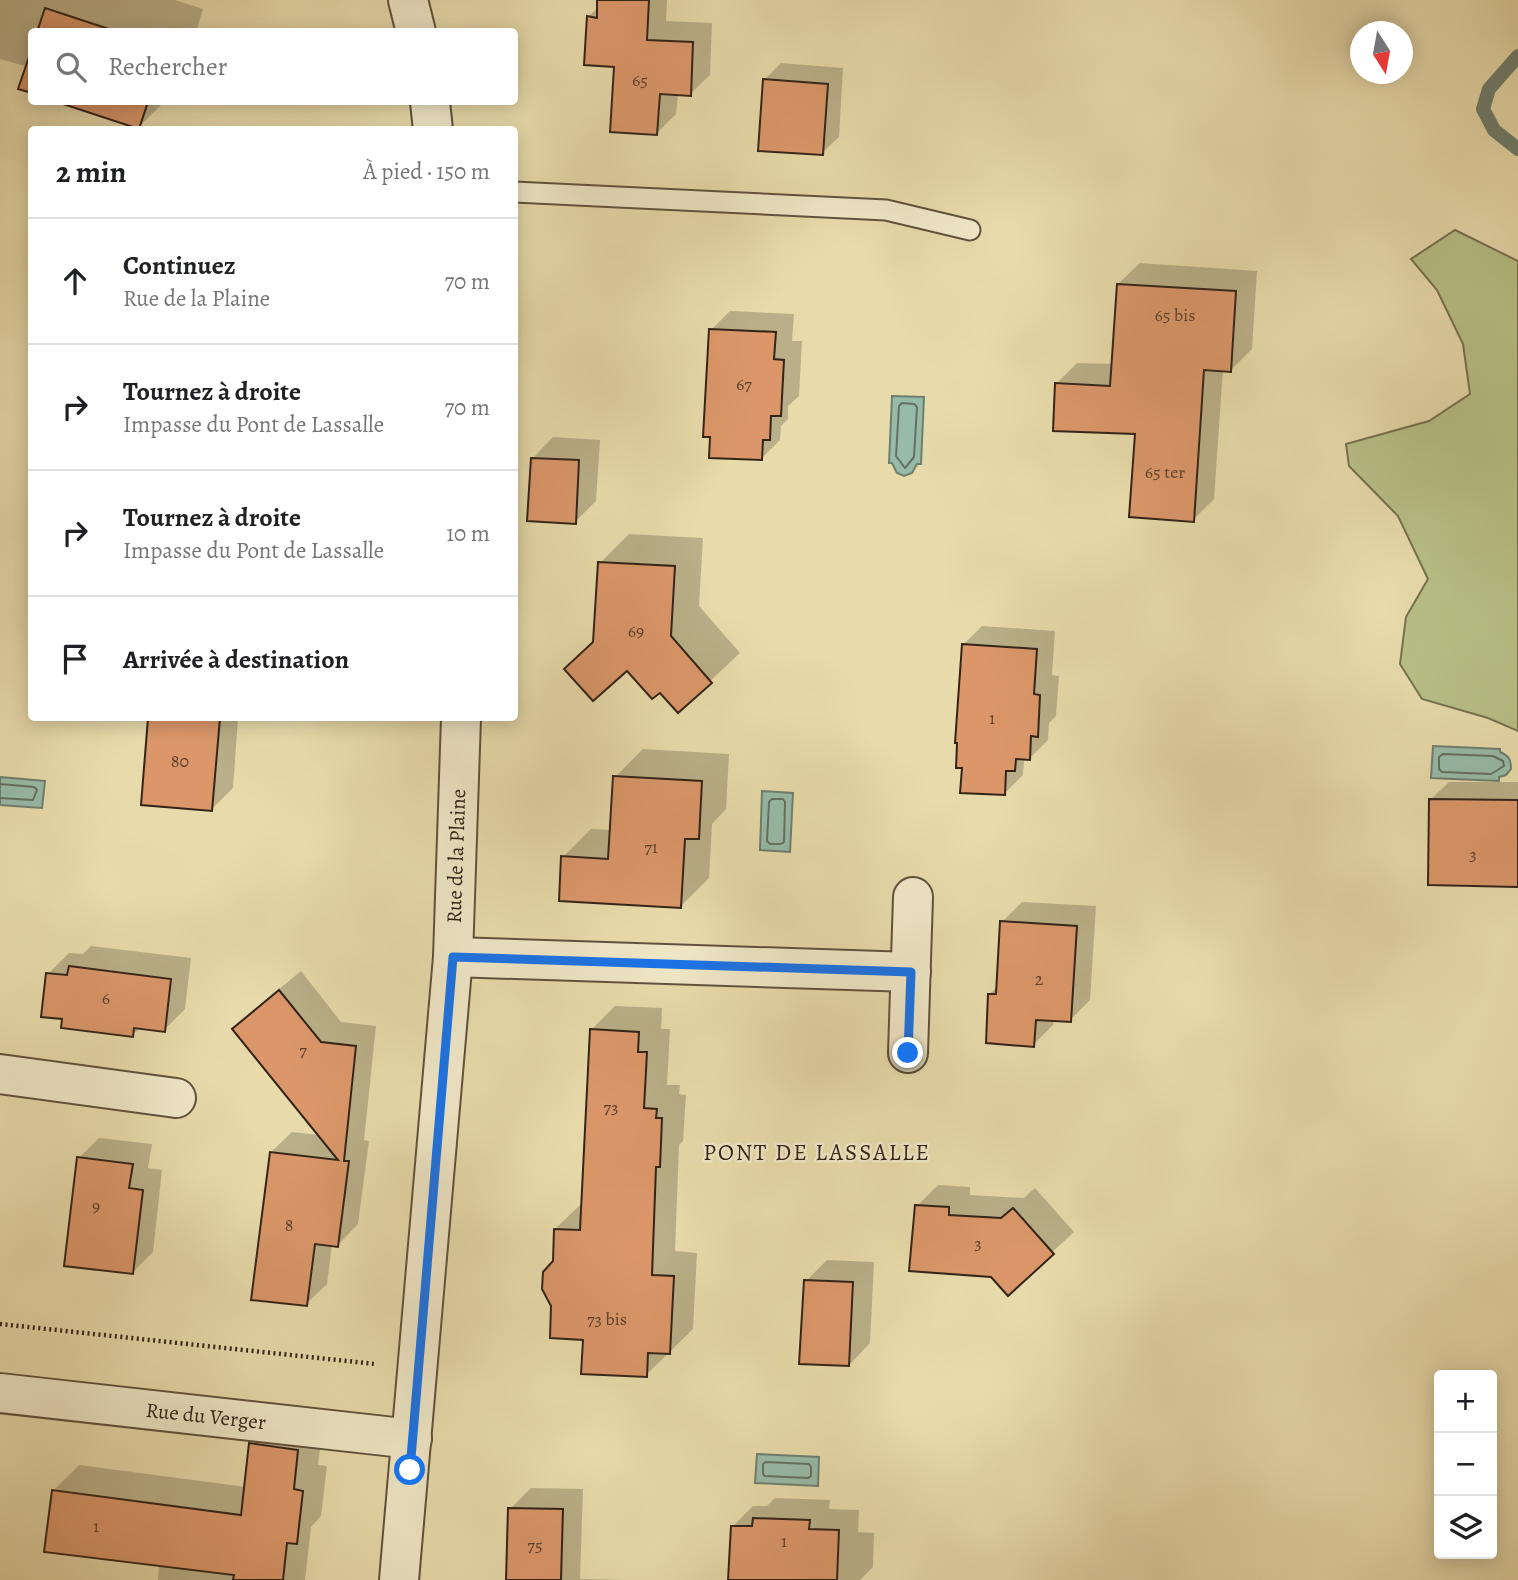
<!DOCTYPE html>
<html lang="fr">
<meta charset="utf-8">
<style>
:root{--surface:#fff;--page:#f6f6f6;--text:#202124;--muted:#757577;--line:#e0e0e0}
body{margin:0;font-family:Alegreya,serif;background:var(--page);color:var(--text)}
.controls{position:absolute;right:21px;bottom:21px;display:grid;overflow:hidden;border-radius:7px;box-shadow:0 4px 18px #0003}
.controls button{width:63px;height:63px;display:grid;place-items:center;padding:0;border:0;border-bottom:2px solid var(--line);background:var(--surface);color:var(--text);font:35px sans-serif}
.compass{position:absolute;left:1350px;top:21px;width:63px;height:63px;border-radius:50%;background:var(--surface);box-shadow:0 4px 18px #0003;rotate:169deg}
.stop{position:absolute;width:21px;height:21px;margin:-16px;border:5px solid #1a73e8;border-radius:50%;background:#fff}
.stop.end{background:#1a73e8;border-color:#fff;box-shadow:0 2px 7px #0008}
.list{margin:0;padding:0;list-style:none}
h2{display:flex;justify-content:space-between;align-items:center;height:91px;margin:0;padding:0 28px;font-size:30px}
h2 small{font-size:23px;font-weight:400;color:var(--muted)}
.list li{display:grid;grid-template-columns:46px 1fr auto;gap:21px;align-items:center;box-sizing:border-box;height:126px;padding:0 28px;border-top:2px solid var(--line)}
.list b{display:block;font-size:26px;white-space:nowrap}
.list p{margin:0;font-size:23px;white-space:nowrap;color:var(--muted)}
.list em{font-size:23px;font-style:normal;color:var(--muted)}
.icon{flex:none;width:38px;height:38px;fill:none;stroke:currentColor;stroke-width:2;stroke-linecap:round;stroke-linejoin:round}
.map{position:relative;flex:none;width:1518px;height:1580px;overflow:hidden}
.search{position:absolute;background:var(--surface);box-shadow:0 4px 18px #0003;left:28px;top:28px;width:490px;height:77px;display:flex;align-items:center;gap:18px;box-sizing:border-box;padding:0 24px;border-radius:7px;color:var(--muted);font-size:26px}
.panel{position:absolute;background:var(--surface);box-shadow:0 4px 18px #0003;left:28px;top:126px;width:490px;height:595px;border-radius:7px}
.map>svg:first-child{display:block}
.green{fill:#b8c087;stroke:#767250;stroke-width:2}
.water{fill:#97bba9;stroke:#6f7f6f;stroke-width:2}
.shadow{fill:#0003}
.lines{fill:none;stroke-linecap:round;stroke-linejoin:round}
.shore{stroke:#657060;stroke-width:2}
.stream{stroke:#6f7f6f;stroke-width:14}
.building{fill:#db976a;stroke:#332418;stroke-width:2}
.lane-casing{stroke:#60523d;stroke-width:23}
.street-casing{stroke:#60523d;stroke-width:42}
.path{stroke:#332418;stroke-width:4.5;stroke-dasharray:2 3.5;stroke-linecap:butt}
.lane{stroke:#f0e8c8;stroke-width:19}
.street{stroke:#f0e8c8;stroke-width:38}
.route{stroke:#1a73e8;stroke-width:9}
.labels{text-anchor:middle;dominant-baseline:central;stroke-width:5;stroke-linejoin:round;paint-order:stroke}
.number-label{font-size:18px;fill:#5d412c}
.street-label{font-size:21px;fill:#332418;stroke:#f0e8c8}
.neighbourhood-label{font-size:23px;letter-spacing:2px;fill:#332418;stroke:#f0e8c8}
</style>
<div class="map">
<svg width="1518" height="1580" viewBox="0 0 1518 1580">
<rect width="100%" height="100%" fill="#e8dbab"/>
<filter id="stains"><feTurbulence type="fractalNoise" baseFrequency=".00286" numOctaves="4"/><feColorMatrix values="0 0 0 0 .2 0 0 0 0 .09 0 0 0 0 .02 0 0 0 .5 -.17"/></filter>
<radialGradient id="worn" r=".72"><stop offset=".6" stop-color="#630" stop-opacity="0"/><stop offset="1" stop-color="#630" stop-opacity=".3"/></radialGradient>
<polygon class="green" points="1455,230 1518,261 1518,731 1488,718 1422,699 1400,664 1406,617 1428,579 1398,516 1349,466 1346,444 1429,421 1470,394 1463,344 1437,290 1411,259"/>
<g class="water">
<polygon points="892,396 924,397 921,464 917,464 912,473 904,476 897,473 892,463 889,463"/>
<path d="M1433 746 1500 749V752C1509 756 1511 759 1511 769L1506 775 1499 777V781L1431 778Z"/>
<polygon points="0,777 45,781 42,808 0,805"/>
<polygon points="762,791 793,793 790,852 760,850"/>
<polygon points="757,1454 819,1457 818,1486 755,1483"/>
</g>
<g class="shadow">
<polygon points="0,0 175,0 203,9 196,32 32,32 32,68 0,59"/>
<polygon points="599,0 667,0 666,21 712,23 710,75 690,94 678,93 676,114 657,133 588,17 599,7"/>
<polygon points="781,63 843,68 839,137 822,153 764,80"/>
<polygon points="63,102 164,102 139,127"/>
<polygon points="1140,263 1257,271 1252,349 1231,370 1223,369 1214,499 1193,520 1136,432 1056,384 1077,363 1113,364 1118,284"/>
<polygon points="730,311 794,314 792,341 802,341 799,396 788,406 788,419 781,426 780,440 761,459 711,330"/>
<polygon points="553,437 600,440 596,501 575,522 532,459"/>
<polygon points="629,534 703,538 699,606 740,653 678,711 660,690 627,668 566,669 595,640 600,563"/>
<polygon points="982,626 1055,631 1052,675 1059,676 1056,716 1049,723 1048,740 1029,759 1024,760 1023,775 1004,794 963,645"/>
<polygon points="150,718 238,718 233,788 212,809 143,803"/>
<polygon points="643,749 729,754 726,809 712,824 709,878 680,907 563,857 591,829 612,830 615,777"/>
<polygon points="1449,782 1518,782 1518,885 1430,800"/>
<polygon points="1022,902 1096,906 1090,1000 1070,1020 1054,1019 1053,1025 1033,1045 990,994 998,986 1002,922"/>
<polygon points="91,946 191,958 185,1009 164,1030 141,1027 132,1035 64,1018 48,974 69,953 83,954"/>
<polygon points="301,971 341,1022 376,1026 364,1140 369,1141 358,1224 338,1245 332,1244 327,1284 306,1304 271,1152 292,1132 320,1135 235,1029 255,1009"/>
<polygon points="615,1006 662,1008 661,1029 670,1029 667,1085 680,1085 679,1094 686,1095 683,1141 679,1145 675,1251 697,1253 693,1329 646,1375 585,1338 554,1262 555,1229 580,1205 583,1205 591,1030"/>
<polygon points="99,1138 152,1144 148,1168 162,1170 153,1252 133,1272 79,1158"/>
<polygon points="938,1185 970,1187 970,1195 1024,1198 1035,1188 1074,1232 1008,1293 992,1275 917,1206"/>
<polygon points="827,1260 874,1262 870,1343 849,1365 806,1281"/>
<polygon points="276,1419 323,1425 318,1465 327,1466 321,1516 311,1527 305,1580 158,1580 159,1565 53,1491 79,1465 246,1487 251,1444"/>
<polygon points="531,1488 583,1489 580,1579 627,1580 508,1580 510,1509"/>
<polygon points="775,1498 830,1500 829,1509 859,1510 858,1532 874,1533 873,1567 860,1580 730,1580 732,1527 753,1506 767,1506"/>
</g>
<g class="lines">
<g class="shore">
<polygon points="902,403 914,404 917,407 914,457 905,468 896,456 899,406"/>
<polygon points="1443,754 1493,756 1503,761 1504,766 1491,774 1442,772 1439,769 1439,757"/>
<polyline points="0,784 34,787 37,790 33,800 0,798"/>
<polygon points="772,799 783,799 785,802 784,842 781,844 770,844 767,841 769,802"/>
<polygon points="766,1462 809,1464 811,1467 811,1476 808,1478 765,1476 763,1474 763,1464"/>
</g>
<polyline class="stream" points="1518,56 1489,89 1483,109 1494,130 1518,149"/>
</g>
<g class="building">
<polygon points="597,0 649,0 647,40 693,42 691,96 660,94 657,135 610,132 614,67 584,65 587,16 597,18"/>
<polygon points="45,8 118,32 37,32"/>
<polygon points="32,48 32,93 18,89"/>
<polygon points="763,79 828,84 823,155 758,151"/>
<polygon points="57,102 148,102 139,129"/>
<polygon points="1117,284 1236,291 1231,372 1204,370 1194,522 1129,517 1135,434 1053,431 1055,383 1110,386"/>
<polygon points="709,329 776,332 774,359 784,360 781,416 771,416 770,440 763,440 762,460 709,458 710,437 703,437"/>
<polygon points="531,458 579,460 576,524 527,521"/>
<polygon points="598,562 675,566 671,636 712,683 678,713 660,693 652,699 627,671 593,701 564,669 593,642"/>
<polygon points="962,644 1037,649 1034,694 1040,695 1038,737 1031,736 1030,760 1016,759 1015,771 1006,771 1005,795 960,793 962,768 956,768 957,743 955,743"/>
<polygon points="148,718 220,718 212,811 141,805"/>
<polygon points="613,776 702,781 699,839 685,839 681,908 559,901 561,856 608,859"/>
<polygon points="1429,799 1518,800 1518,887 1428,885"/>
<polygon points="1000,921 1077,926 1071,1022 1036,1020 1034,1047 986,1043 988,994 996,994"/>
<polygon points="69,966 171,979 165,1032 134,1028 133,1037 61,1028 62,1019 41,1017 46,973 67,975"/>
<polygon points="279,990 321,1042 356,1046 344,1161 349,1161 338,1247 315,1244 307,1306 251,1300 270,1152 338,1160 232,1029"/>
<polygon points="590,1029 639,1032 638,1052 647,1052 644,1108 657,1109 656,1118 662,1118 660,1167 656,1167 652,1275 674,1276 670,1354 648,1353 647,1377 581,1374 583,1340 550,1338 551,1306 542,1289 543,1272 553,1261 554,1229 580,1230"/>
<polygon points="77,1157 133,1164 129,1188 143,1190 133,1274 64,1266"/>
<polygon points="915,1205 949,1207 949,1215 1001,1218 1013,1208 1054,1254 1008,1296 991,1277 909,1271"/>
<polygon points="804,1280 853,1282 849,1366 799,1364"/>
<polygon points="249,1443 298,1450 294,1489 303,1491 297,1544 287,1543 283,1580 233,1580 234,1575 44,1552 52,1490 241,1515"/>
<polygon points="508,1508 563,1509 561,1580 506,1580"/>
<polygon points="753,1518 810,1520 809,1529 839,1530 837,1580 728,1580 731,1526 752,1526"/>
</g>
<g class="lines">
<g class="lane-casing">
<polyline id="lane" points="514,192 886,210 970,230"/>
</g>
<g class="street-casing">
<g id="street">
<polyline points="408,0 416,32"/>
<polyline points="430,102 433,130"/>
<polyline points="453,957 911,972"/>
<polyline points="908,1053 913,897"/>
<polyline points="0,1074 176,1098"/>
<polyline points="0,1393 412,1439"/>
<polyline points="399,1580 453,957 461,718"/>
</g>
</g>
<polyline class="path" points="0,1324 375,1364"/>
<use href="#lane" class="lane"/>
<use href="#street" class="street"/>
</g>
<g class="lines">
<polyline class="route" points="410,1470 453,957 911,972 908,1053"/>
</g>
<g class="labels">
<g class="number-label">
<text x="640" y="80">65</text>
<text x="1175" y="315">65 bis</text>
<text x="744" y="384">67</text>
<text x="1165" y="472">65 ter</text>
<text x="636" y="631">69</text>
<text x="992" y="718">1</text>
<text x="180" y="761">80</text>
<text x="651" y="847">71</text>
<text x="1473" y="854">3</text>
<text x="1039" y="979">2</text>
<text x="106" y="998">6</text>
<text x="303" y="1050">7</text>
<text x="611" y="1107">73</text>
<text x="96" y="1206">9</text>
<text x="289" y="1225">8</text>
<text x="978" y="1243">3</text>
<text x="607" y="1319">73 bis</text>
<text x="96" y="1526">1</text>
<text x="784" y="1541">1</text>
<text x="535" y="1545">75</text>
</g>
<g class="street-label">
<text transform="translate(456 856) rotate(-88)">Rue de la Plaine</text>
<text transform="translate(206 1416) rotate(6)">Rue du Verger</text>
</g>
<g class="neighbourhood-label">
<text x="817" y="1152">PONT DE LASSALLE</text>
</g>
</g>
<rect width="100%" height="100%" filter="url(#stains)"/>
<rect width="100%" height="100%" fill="url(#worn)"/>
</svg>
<div class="controls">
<button>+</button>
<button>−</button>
<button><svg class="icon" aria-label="layers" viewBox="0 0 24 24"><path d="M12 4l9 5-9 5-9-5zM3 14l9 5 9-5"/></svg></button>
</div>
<svg class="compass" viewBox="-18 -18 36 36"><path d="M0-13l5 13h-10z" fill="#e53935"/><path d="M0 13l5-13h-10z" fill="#757577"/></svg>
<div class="stop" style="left:410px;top:1470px"></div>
<div class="stop end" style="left:908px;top:1053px"></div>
<div class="search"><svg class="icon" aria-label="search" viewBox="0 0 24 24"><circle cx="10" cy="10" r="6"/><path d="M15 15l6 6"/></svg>Rechercher</div>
<section class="panel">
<h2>2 min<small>À pied · 150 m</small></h2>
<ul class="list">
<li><svg class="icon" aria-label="ahead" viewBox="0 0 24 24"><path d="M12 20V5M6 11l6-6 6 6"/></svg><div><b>Continuez</b><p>Rue de la Plaine</p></div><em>70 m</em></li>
<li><svg class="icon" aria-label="right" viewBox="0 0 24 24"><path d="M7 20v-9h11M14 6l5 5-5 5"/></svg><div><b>Tournez à droite</b><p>Impasse du Pont de Lassalle</p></div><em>70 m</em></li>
<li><svg class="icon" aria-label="right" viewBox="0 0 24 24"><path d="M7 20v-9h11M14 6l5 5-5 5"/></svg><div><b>Tournez à droite</b><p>Impasse du Pont de Lassalle</p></div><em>10 m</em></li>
<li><svg class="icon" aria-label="arrive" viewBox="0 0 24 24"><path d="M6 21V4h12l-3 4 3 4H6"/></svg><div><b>Arrivée à destination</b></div></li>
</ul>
</section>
</div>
